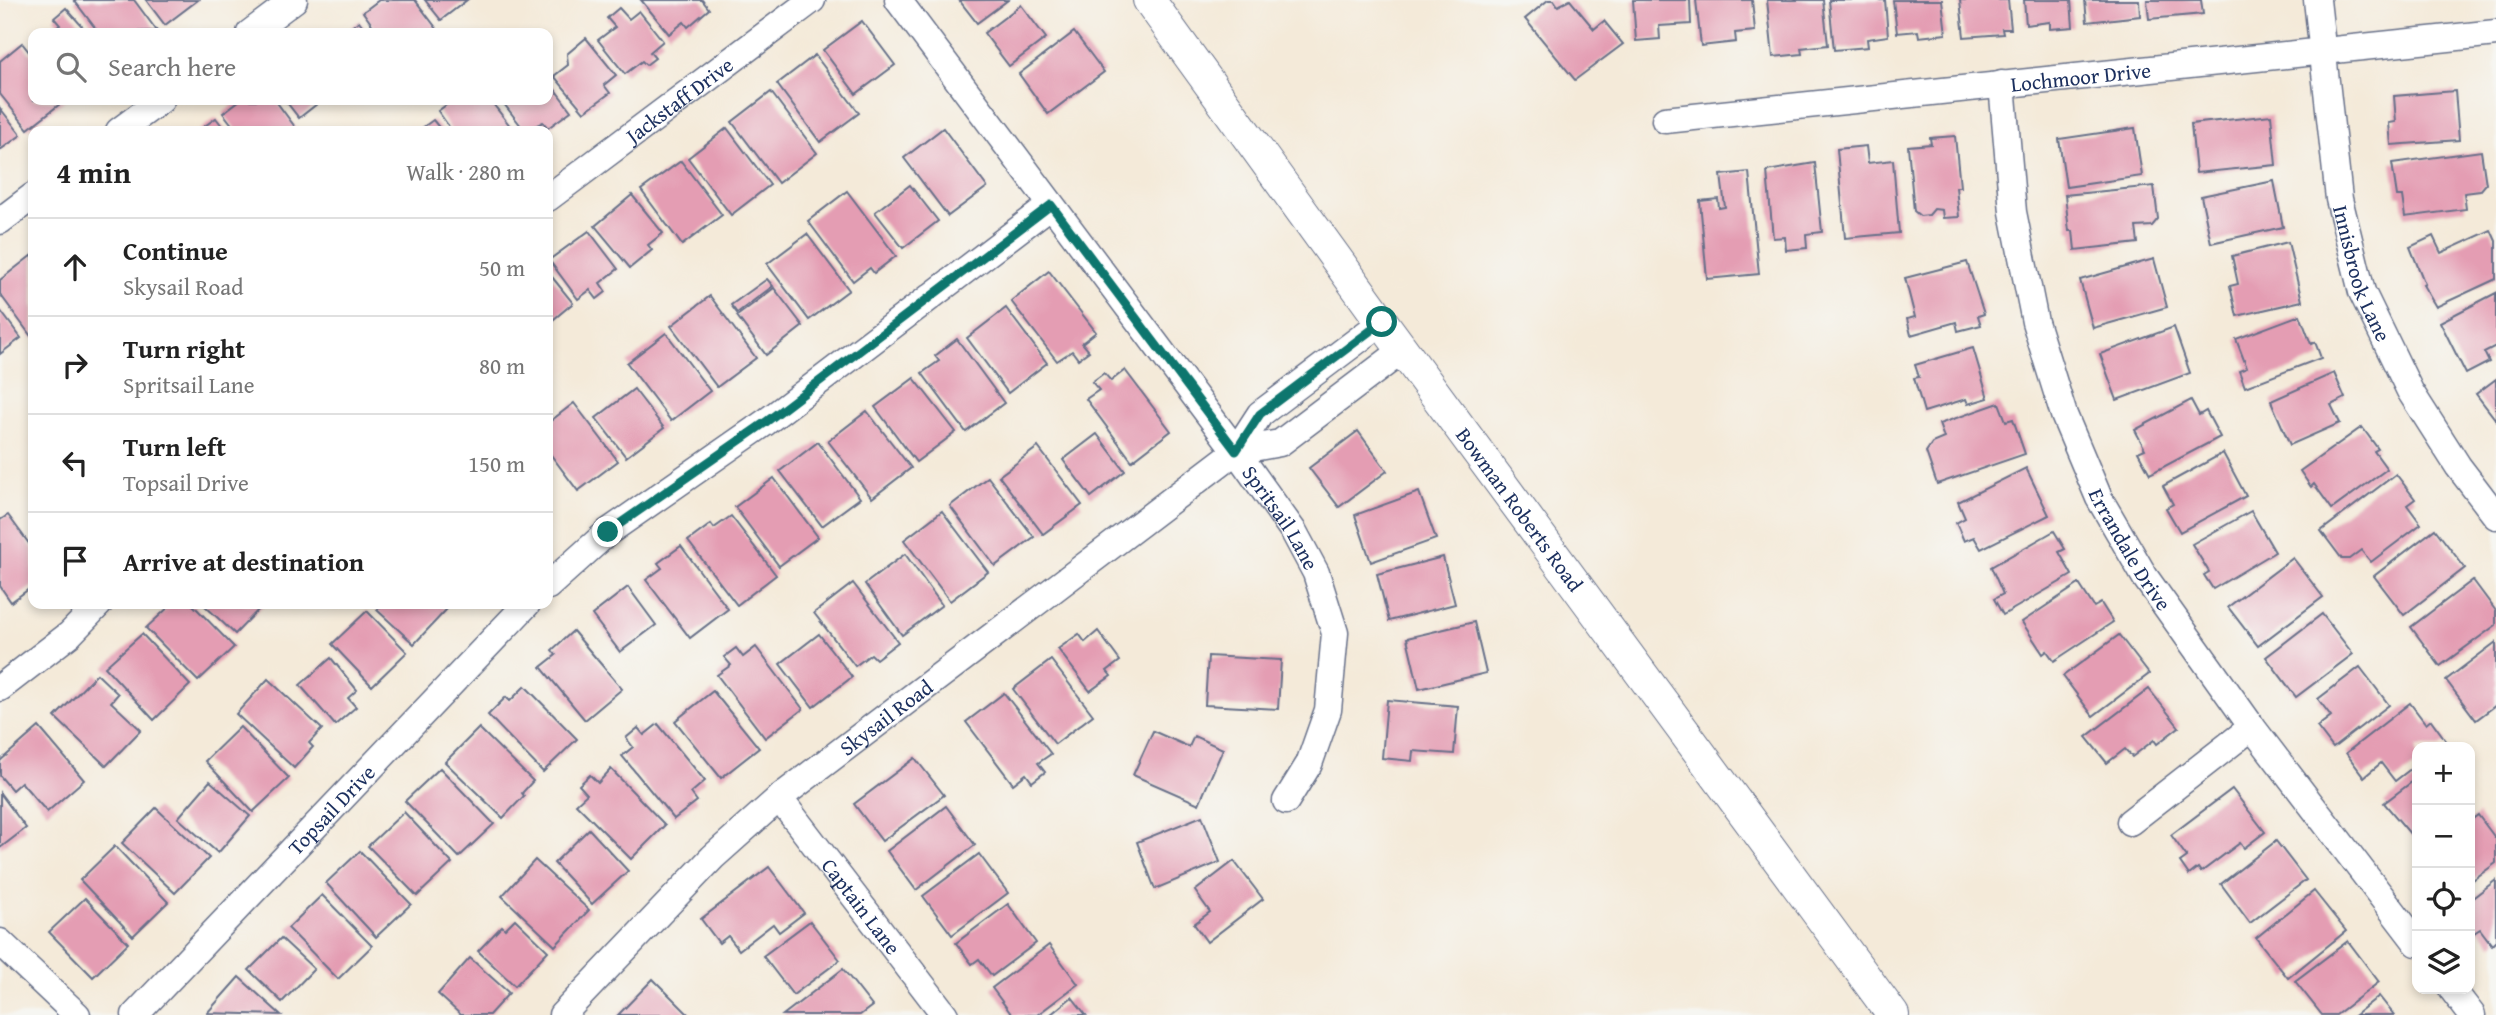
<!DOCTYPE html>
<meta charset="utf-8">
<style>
:root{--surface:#fff;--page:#f2f2f2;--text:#222;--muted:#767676;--line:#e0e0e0}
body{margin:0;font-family:"Gentium Book Plus",serif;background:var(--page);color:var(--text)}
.controls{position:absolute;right:21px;bottom:21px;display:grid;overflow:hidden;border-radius:14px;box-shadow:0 4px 10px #0003}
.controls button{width:63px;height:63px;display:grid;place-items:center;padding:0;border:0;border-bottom:2px solid var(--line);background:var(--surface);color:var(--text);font:35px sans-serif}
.stop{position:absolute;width:21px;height:21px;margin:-16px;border:5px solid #0f766e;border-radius:50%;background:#fff}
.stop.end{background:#0f766e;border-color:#fff;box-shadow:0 2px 7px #0008}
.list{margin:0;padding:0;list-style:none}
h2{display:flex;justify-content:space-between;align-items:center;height:91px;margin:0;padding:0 28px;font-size:30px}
h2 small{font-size:23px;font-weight:400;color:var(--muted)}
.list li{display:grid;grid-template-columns:46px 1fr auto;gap:21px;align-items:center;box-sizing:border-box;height:98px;padding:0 28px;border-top:2px solid var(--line)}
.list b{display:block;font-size:26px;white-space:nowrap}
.list p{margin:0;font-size:23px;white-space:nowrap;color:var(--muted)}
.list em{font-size:23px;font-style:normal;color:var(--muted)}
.icon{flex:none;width:38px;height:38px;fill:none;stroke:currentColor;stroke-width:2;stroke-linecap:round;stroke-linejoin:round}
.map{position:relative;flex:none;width:2496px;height:1015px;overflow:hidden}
.search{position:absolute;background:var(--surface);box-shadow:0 4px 10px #0003;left:28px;top:28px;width:525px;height:77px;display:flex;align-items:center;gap:18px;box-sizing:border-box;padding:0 24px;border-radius:14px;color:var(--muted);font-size:26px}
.panel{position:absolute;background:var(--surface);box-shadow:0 4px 10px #0003;left:28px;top:126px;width:525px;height:483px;border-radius:14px}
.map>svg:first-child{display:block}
.building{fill:#e49db3}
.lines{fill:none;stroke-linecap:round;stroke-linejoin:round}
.minor-casing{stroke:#677089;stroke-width:29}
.tertiary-casing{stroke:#677089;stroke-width:34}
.minor{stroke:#fff;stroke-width:26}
.tertiary{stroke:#fff;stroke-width:32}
.route{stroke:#0f766e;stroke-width:9}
.labels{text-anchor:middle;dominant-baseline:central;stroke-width:5;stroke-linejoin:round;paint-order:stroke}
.street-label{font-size:21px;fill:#1b2f5e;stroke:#f6f6f2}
</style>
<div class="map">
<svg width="2496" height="1015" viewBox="0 0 2496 1015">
<rect width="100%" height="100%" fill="#f6f6f2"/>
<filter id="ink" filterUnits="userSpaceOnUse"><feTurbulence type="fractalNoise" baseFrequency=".0143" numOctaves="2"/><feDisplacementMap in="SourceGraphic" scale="14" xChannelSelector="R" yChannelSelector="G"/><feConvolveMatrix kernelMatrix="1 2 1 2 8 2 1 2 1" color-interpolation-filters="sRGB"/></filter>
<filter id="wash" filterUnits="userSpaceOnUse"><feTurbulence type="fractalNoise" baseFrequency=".00686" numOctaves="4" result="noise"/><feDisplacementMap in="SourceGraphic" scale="28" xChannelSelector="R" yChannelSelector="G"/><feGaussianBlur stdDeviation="1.57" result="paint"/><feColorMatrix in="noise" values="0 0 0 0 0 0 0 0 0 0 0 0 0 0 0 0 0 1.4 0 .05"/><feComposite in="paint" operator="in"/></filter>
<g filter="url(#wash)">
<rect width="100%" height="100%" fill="#f4ead9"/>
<g id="blocks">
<g class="building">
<polygon points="74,0 134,0 157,31 99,33"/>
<polygon points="146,0 198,0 165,25"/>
<polygon points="379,0 415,0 440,33 378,33 363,12"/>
<polygon points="425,0 467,0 441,20"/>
<polygon points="641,0 702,0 709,9 688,27 684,22 669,34"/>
<polygon points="959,0 1008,0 977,23"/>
<polygon points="1548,0 1554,0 1558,6 1570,0 1594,29 1604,21 1623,44 1575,80 1525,19"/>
<polygon points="1633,0 1690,0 1691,24 1659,26 1660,39 1636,41"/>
<polygon points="1696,0 1752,0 1755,31 1735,33 1736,42 1701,46"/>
<polygon points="1767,0 1823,0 1828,45 1801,48 1802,54 1773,57"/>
<polygon points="1829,0 1885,0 1888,36 1867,39 1868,47 1834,50"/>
<polygon points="1893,0 1942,0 1946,34 1919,37 1918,31 1897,33"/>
<polygon points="1960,0 2008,0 2011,29 2002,29 2003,34 1964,37"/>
<polygon points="2024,0 2071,0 2073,27 2050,29 2050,22 2026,25"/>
<polygon points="2085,0 2139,0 2140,16 2087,22"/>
<polygon points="2147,0 2201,0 2203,14 2149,19"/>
<polygon points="1021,5 1046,38 1009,66 984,33"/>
<polygon points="66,8 88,33 50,33 60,25 54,18"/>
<polygon points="619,8 629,19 639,11 663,41 650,52 655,58 646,65 642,61 625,74 598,40 615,27 607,18"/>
<polygon points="359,21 368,33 344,33"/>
<polygon points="862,21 895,65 856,94 823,50"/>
<polygon points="1074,32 1104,72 1048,114 1019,74"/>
<polygon points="586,38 616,75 604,85 610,93 584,112 554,76 568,65 567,54"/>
<polygon points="22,43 33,57 33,100 65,100 28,129 0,94 0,61"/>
<polygon points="815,55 859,113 820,142 777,84"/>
<polygon points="548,80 571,111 548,128 543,122 525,131 501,100 548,100"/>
<polygon points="2455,91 2459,140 2391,145 2389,123 2396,122 2394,96"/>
<polygon points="771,92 817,153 778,183 732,122"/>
<polygon points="240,100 275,100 298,131 237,131 223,113"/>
<polygon points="285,100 322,100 299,118"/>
<polygon points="453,100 490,100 514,131 452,131 438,111"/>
<polygon points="0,108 21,135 0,150"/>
<polygon points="2271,115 2276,165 2196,173 2191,124"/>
<polygon points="216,118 226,131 198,131"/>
<polygon points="433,120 442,131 418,131"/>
<polygon points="727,128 770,185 731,215 688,158"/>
<polygon points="943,128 987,187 948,216 904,158"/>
<polygon points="2135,128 2142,176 2066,187 2059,139"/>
<polygon points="1955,136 1960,187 1956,187 1959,217 1943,218 1942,210 1934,209 1929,215 1920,216 1914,211 1908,146 1931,144 1930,138"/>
<polygon points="1866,146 1868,163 1893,160 1899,233 1845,238 1837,149"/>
<polygon points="2481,151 2486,184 2480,191 2464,193 2466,209 2405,217 2402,196 2397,196 2392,163"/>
<polygon points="681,161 722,215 682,245 641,190"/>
<polygon points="1815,163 1822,232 1806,234 1807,248 1786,250 1785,237 1773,238 1767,171"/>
<polygon points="1749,172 1759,274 1707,279 1700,201 1718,199 1719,208 1725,207 1721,175"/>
<polygon points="2274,181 2283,227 2211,243 2201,196"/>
<polygon points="910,185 938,221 903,248 875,212"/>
<polygon points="2154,186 2158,219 2152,226 2136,227 2138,243 2075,250 2073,231 2069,231 2065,195"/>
<polygon points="847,191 896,256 874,273 870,268 853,281 808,221"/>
<polygon points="632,195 663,233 648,245 652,250 630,268 595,226"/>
<polygon points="2491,230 2496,241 2496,279 2436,307 2423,285 2425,284 2410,247 2433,236 2441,253"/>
<polygon points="589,231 618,269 600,283 606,292 597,299 590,290 578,299 549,260"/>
<polygon points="807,234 849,290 809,320 767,264"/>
<polygon points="2288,242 2302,301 2237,316 2230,286 2238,284 2232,256"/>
<polygon points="32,255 33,257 33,339 0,294 0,280"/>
<polygon points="2154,259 2167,307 2093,328 2080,280"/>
<polygon points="1967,262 1984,314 1978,316 1981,325 1958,331 1956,322 1911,335 1907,319 1915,317 1905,278"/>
<polygon points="1049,271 1096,332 1082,343 1089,351 1078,359 1072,351 1057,361 1011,301"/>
<polygon points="548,272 573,303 548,324"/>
<polygon points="767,279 773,286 737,313 731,305"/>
<polygon points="774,288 803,326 766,355 737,316"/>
<polygon points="2496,293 2496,346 2484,352 2489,362 2466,374 2440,322"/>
<polygon points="710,296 756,358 717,387 671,326"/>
<polygon points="1006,308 1047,363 1008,393 967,338"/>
<polygon points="0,310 21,338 0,354"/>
<polygon points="2300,315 2311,344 2315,342 2321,358 2245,387 2239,371 2247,368 2236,339"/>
<polygon points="2174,327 2190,373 2117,400 2100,354"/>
<polygon points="666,333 710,391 671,421 627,363"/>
<polygon points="957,339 1004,403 966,432 922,373 939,361 935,356"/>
<polygon points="1973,348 1988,398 1968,404 1966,399 1924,412 1914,378 1919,377 1915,365"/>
<polygon points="1125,370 1171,431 1132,461 1086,399 1099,390 1092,382 1104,373 1111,381"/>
<polygon points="2334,373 2345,398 2331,405 2340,423 2290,445 2271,401"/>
<polygon points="914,378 956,432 916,462 875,407"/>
<polygon points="2496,379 2496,420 2476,394"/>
<polygon points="634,389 664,428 626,457 596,418"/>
<polygon points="2191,400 2199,415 2206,411 2220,437 2150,474 2138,452 2145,449 2135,430"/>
<polygon points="574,403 618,461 578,491 548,451 548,423"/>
<polygon points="1999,403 2006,421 2013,419 2025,454 1937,484 1926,452 1932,443 1944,438 1939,424"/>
<polygon points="867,411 911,468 872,498 828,441"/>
<polygon points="2362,427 2378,449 2374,451 2387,469 2332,509 2314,484 2311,487 2300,471"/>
<polygon points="1358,431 1387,471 1339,507 1309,468"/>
<polygon points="1097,434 1125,471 1091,497 1063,460"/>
<polygon points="818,442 860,498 822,526 780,471"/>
<polygon points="1038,447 1082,505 1043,534 999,476"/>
<polygon points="2223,453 2246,496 2180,532 2166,508 2173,504 2163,486"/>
<polygon points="2026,468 2049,515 1981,549 1974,537 1964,541 1956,523 1965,518 1958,502"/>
<polygon points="2396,474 2415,499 2407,505 2421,524 2371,562 2361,550 2349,559 2342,559 2321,531"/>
<polygon points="988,477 1034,537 995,566 950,506"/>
<polygon points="774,478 818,537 779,566 735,507"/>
<polygon points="1419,492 1436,539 1371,562 1355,515"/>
<polygon points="942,511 988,572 950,601 904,540"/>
<polygon points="2251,511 2275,552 2213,589 2204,575 2209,572 2192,544"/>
<polygon points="8,515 33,549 33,586 11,602 0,586 0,520"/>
<polygon points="731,516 776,575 737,605 688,541 711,524 714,528"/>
<polygon points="2435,529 2465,568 2404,615 2374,576"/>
<polygon points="2054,531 2065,549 2059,552 2072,575 2003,615 1994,599 2003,594 1991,567"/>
<polygon points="681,546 728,609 690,638 646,580 662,568 658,563"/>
<polygon points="905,554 942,605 902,635 865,584"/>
<polygon points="1443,557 1455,604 1389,621 1377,574"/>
<polygon points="2293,558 2323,597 2258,646 2228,607"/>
<polygon points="2473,580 2496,611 2496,625 2440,666 2411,627"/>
<polygon points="853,583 898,642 876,659 871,654 855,666 814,613"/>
<polygon points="2079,584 2094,607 2101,603 2113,622 2054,661 2047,651 2043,654 2022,622"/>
<polygon points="628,587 656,625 620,652 592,615"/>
<polygon points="172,604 192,604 234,647 198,681 146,628"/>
<polygon points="203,604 264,604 235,634"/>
<polygon points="383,604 439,604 446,610 414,644 377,610"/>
<polygon points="367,611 407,652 372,686 332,644"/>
<polygon points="2322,614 2353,654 2296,697 2266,657"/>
<polygon points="1474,622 1486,673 1419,689 1407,638"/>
<polygon points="573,631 622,689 585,720 541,667 556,655 552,650"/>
<polygon points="1098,631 1120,661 1107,671 1111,676 1090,691 1058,649 1079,634 1085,642"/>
<polygon points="142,634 190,685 154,720 105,667"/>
<polygon points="819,634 852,677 813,707 780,664"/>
<polygon points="2119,635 2149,674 2093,716 2063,676"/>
<polygon points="2496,642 2496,705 2476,720 2446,680"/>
<polygon points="756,647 803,709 765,738 717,675 731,665 724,657 736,648 743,657"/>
<polygon points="1208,656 1281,660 1278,709 1205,705"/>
<polygon points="331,658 357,690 348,698 356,707 335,725 300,685"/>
<polygon points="1051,660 1093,715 1055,744 1013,689"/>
<polygon points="2360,667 2389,705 2333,748 2317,727 2331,716 2318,699"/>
<polygon points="97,674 118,694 111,702 141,730 106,766 55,717"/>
<polygon points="268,679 322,729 309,743 313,747 294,768 236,714"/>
<polygon points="525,686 577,739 543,772 488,715 506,697 510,701"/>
<polygon points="2149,689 2179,727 2157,744 2154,740 2132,757 2125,749 2107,763 2086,737"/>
<polygon points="713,691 759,748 721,778 675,721"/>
<polygon points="1004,693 1051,754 1038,763 1045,772 1032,782 1026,774 1013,784 966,722"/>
<polygon points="1387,700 1458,706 1454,754 1413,751 1412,761 1382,758"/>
<polygon points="2410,703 2426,724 2431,720 2447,742 2440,747 2417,747 2417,764 2395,781 2381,763 2364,777 2346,753"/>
<polygon points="658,724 705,781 691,793 697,801 674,819 622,756 633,747 626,738 638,728 644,735"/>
<polygon points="39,727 84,780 47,812 21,782 12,790 0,776 0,761"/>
<polygon points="240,727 289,778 253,812 205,761"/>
<polygon points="479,728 533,781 522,793 524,796 503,818 445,762"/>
<polygon points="1153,731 1189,747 1194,736 1223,749 1199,804 1133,775"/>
<polygon points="915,758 944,795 882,841 854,804"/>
<polygon points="440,768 494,824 459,857 405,801"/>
<polygon points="611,769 665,825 631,859 576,804 587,794 579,785 590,775 598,783"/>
<polygon points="2417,778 2417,842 2384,803"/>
<polygon points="210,781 250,816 218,853 178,818"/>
<polygon points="2232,789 2265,832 2244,848 2240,843 2201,872 2198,868 2189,875 2180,862 2187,857 2171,835"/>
<polygon points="0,793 26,828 0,848"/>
<polygon points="946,806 975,845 916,890 887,851"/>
<polygon points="156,808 209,858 175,893 122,843"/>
<polygon points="404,812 452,863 417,896 368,846"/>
<polygon points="2478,815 2496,839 2496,863 2470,882 2470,821"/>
<polygon points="1202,816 1220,862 1155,889 1137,842"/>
<polygon points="589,829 628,871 592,904 554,863"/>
<polygon points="2276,841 2306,880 2250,923 2221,884"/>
<polygon points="115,846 168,902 133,936 80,880"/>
<polygon points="360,851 411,904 376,937 326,883"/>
<polygon points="979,854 1008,893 952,935 923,896"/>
<polygon points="535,860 589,910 555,946 502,896"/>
<polygon points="1234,861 1263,899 1207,942 1194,924 1210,912 1195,891"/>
<polygon points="769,867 804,913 779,932 773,924 739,950 728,936 719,943 701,919"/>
<polygon points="2496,880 2496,941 2492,945 2480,929 2474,933 2470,928 2470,900"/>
<polygon points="2314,891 2346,931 2288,978 2256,938"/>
<polygon points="322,895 372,946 338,979 288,928"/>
<polygon points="85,898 128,943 93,977 49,932"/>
<polygon points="1008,904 1036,943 992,976 979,959 972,964 956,943"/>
<polygon points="515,919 548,951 515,986 478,951 502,926 505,929"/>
<polygon points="810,921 840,960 793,995 763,956"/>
<polygon points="281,938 314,969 282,1002 249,970"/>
<polygon points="2348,941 2379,982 2336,1015 2322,1015 2295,981"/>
<polygon points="1049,945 1078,984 1037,1015 1012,1015 992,988"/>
<polygon points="470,958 509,993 489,1015 461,1015 438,994"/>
<polygon points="843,969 872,1006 860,1015 783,1015"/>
<polygon points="239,977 281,1015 207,1013"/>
<polygon points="653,979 689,1015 618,1015"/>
<polygon points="2379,996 2394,1015 2355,1015"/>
<polygon points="1072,997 1086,1015 1050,1015"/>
</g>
</g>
</g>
<g filter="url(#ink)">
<use href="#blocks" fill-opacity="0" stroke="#677089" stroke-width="2"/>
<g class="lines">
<g class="minor-casing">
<g id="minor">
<path id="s1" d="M898 0 1236 451 1294 532 1316 573 1335 633 1328 710 1309 764 1286 801"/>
<path id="s2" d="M2317 0 2339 199 2362 292 2410 391 2458 466 2496 516"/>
<polyline points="250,33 294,0"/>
<path id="s3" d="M2002 84 2013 212 2035 322 2064 415 2099 498 2145 577 2252 727 2417 943"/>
<path id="s4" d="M1665 120 2496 33"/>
<polyline points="119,131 161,100"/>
<path id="s5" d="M548 198 812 0"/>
<polyline points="0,221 33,196"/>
<polyline points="1382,322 1260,414 1236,451 1280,443 1403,350"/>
<polyline points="548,586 608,532 766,422 1051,205"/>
<polyline points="0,688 70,634 99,604"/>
<path id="s6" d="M779 798 945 1015"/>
<polyline points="2130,822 2252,727"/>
<polyline points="0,942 77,1015"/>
<polyline points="2452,989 2472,1015"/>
<path id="s7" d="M135 1015 527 604"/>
<path id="s8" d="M562 1015 713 857 779 798 1236 451"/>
</g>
</g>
<g class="tertiary-casing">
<g id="tertiary">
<path id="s9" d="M1149 0 1382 322 1893 1015"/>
</g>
</g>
<use href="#minor" class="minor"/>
<use href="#tertiary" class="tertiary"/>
</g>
</g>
<g class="lines" filter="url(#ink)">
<polyline class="route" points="608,532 766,422 1051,205 1236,451 1260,414 1382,322"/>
</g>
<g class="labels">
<g class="street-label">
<text stroke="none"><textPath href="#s4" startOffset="418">Lochmoor Drive</textPath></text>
<text stroke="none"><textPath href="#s5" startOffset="164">Jackstaff Drive</textPath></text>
<text stroke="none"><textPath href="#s2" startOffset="278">Innisbrook Lane</textPath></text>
<text stroke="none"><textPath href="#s9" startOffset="630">Bowman Roberts Road</textPath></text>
<text stroke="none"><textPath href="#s1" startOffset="644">Spritsail Lane</textPath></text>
<text stroke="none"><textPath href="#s3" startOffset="488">Errandale Drive</textPath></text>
<text stroke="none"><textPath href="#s8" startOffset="441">Skysail Road</textPath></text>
<text stroke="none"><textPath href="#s7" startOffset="284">Topsail Drive</textPath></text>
<text stroke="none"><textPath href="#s6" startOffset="136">Captain Lane</textPath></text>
</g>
</g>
</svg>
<div class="controls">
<button>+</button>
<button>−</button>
<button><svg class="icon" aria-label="locate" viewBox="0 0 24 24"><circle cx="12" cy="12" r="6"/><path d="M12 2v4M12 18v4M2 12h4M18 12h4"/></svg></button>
<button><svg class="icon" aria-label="layers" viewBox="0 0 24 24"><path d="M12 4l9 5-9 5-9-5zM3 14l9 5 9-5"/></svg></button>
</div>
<div class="stop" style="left:1382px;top:322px"></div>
<div class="stop end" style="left:608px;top:532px"></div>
<div class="search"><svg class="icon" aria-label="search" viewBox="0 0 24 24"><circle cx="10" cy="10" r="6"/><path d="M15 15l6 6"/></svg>Search here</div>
<section class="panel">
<h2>4 min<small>Walk · 280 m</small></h2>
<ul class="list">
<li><svg class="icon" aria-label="ahead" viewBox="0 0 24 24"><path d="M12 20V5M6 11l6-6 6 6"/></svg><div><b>Continue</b><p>Skysail Road</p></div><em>50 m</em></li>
<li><svg class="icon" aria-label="right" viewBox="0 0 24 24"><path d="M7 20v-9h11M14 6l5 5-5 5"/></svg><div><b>Turn right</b><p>Spritsail Lane</p></div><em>80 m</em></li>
<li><svg class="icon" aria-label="left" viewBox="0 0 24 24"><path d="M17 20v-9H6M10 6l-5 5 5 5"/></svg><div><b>Turn left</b><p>Topsail Drive</p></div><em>150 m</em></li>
<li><svg class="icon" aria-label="arrive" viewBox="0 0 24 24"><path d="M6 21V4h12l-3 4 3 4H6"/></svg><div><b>Arrive at destination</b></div></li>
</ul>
</section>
</div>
